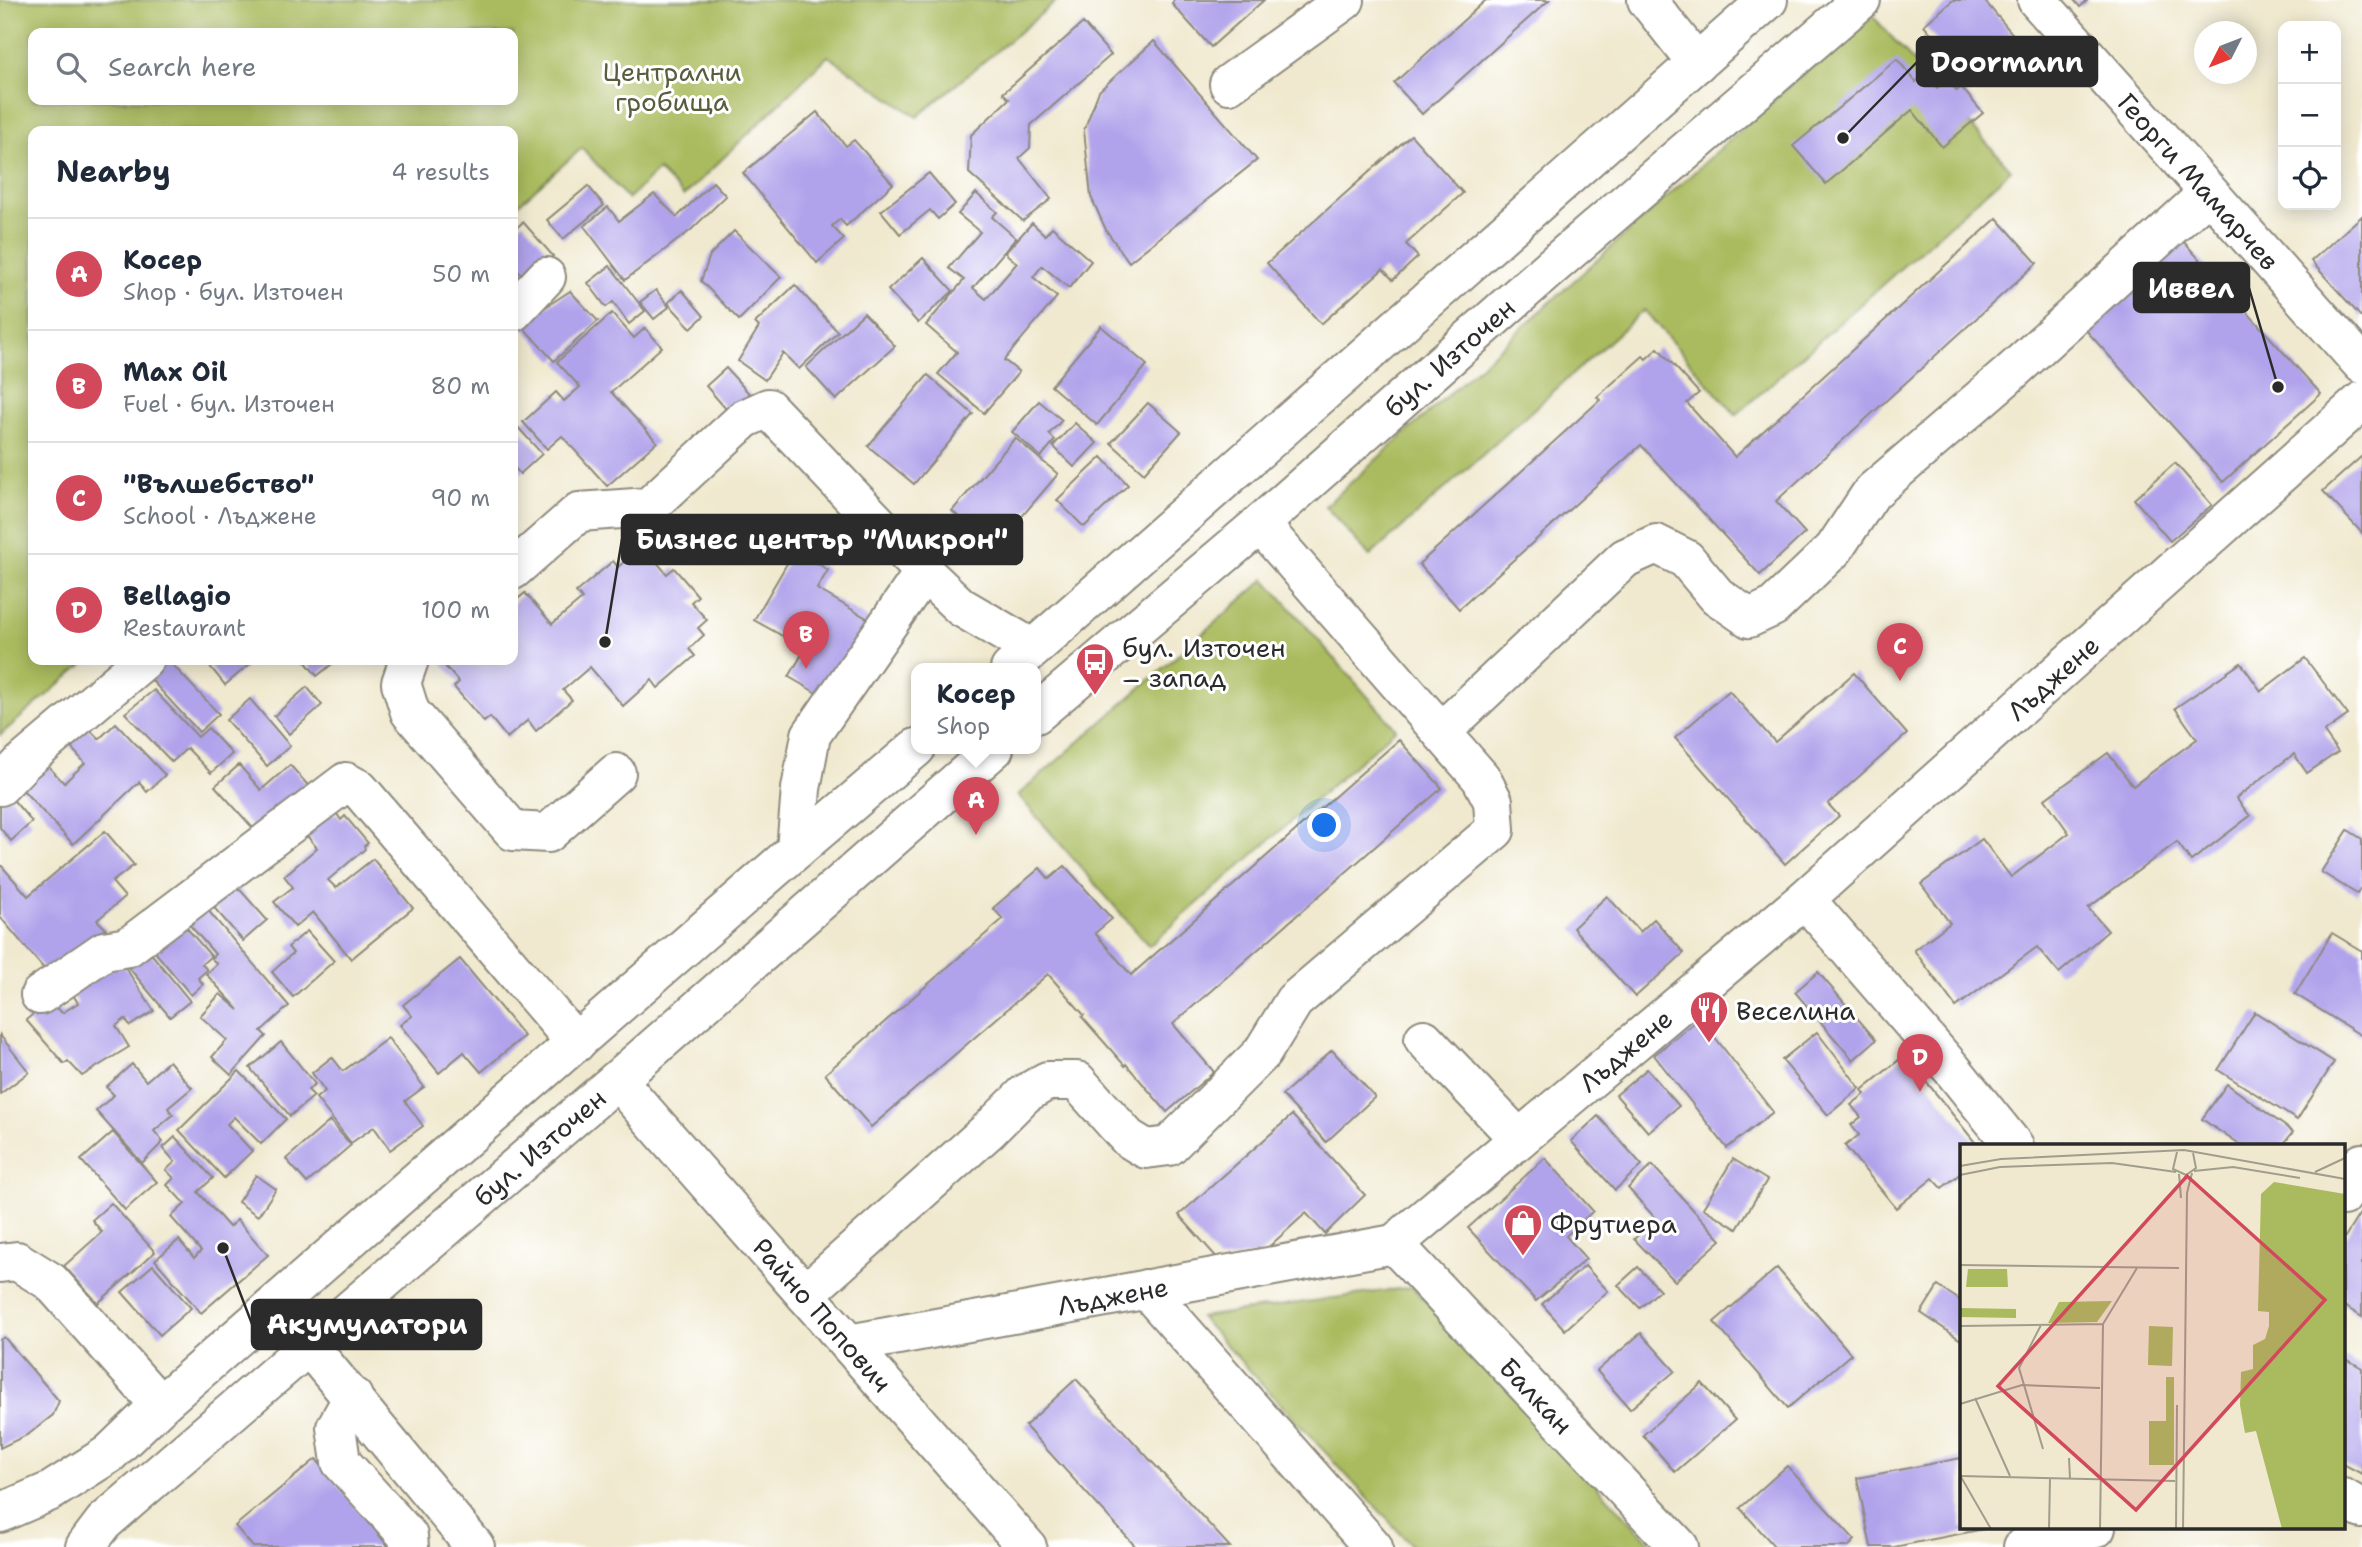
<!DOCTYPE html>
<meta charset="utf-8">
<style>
:root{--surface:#fff;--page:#f6f6f7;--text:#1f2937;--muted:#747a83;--line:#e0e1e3;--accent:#d1495b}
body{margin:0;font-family:"Shantell Sans",sans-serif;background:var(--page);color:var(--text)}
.controls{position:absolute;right:21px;top:21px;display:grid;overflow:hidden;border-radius:14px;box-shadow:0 4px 18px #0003}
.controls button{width:63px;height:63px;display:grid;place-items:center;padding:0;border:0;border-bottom:2px solid var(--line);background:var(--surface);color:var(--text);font:35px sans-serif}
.compass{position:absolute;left:2194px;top:21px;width:63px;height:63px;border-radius:50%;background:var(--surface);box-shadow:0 4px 18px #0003;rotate:228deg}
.you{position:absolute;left:1325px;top:826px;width:24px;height:24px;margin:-18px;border:5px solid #fff;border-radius:50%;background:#1a73e8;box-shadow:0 0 0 10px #1a73e833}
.badge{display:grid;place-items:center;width:46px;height:46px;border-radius:50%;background:var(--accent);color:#fff;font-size:23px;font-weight:700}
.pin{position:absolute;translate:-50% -58px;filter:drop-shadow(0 2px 4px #0008)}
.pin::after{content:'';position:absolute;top:37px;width:24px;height:21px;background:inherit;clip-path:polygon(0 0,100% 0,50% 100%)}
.popup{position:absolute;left:911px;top:663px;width:130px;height:91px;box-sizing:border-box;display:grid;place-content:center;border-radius:14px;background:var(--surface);filter:drop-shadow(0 2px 5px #0005);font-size:23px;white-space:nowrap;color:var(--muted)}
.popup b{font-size:26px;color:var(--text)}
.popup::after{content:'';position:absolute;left:50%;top:100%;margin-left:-14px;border:14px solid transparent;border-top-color:var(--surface)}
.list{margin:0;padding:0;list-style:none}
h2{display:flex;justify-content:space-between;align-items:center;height:91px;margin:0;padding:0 28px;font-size:30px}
h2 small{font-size:23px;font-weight:400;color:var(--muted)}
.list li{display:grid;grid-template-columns:46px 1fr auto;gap:21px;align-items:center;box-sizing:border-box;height:112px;padding:0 28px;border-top:2px solid var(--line)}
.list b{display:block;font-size:26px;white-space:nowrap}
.list p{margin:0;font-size:23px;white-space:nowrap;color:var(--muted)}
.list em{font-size:23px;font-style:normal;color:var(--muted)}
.icon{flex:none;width:38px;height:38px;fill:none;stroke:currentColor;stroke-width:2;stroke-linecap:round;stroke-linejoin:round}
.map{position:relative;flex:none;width:2362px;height:1547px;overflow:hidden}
.search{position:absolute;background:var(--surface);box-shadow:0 4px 18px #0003;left:28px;top:28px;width:490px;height:77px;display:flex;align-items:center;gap:18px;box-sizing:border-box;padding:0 24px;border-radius:14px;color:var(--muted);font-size:26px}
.panel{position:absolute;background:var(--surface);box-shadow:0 4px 18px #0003;left:28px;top:126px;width:490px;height:539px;border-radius:14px}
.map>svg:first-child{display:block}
.green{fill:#aabb5f;stroke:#6a7345;stroke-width:2;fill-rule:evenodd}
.building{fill:#b0a3eb}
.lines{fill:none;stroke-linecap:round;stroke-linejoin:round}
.minor-casing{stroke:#8e8a7d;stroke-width:42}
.major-casing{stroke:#8e8a7d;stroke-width:42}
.minor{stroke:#fff;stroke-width:38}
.major{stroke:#fff;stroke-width:38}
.labels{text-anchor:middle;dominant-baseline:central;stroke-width:6;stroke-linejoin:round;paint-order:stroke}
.park-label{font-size:26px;fill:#575d3d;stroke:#fff}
.street-label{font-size:26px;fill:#2b2b2b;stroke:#fff}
.poi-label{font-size:26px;fill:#2b2b2b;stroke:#fff;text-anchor:start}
.inset-road{fill:none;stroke:#a19d8d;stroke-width:2}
.view{fill:#d1495b;fill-opacity:0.15;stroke:#d1495b;stroke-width:3.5}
.inset-edge{fill:none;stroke:#2b2b2b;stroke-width:3.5}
.leader{fill:none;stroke:#2b2b2b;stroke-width:2.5}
.callout-dot{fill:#2b2b2b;stroke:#fff;stroke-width:2.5}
.callout{fill:#2b2b2b;stroke:#2b2b2b;stroke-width:2.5}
.callout-label{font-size:28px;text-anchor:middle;font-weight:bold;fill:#fff}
</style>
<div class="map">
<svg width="2362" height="1547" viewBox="0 0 2362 1547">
<rect width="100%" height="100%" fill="#fff"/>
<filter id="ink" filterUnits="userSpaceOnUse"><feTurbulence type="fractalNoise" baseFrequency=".0143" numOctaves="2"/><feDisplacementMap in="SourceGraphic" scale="14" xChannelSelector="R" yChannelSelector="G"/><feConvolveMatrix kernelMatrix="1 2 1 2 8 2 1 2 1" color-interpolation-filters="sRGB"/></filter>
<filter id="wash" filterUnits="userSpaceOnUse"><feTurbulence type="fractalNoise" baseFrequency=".00686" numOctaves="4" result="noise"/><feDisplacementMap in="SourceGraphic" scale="28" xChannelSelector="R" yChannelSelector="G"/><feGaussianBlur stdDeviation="1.57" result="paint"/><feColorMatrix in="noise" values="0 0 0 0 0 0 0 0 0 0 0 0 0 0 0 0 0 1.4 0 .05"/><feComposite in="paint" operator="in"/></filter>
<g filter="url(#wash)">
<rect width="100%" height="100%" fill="#f0e9cf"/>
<g class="green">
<path d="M0 0H1058L917 117 828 56 684 196 658 170 628 199 582 148 513 209V131H33V660H88L0 735ZM513 33V100H33V33Z"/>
<polygon points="1870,13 2011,170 1736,415 1644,310 1370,556 1325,506"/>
<polygon points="1265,579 1396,729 1149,946 1018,795"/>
<polygon points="1412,1287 1654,1547 1413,1547 1200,1317"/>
</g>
<g id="blocks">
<g class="building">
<polygon points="1174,0 1264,0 1211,47 1172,4"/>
<polygon points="1486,0 1549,0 1422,114 1394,83"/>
<polygon points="1953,0 1984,0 2021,44 1973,84 1924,25"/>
<polygon points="2074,0 2088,0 2080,7"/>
<polygon points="1083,23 1111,55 1031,125 1030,148 1019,158 1051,199 1023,221 969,173 971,135 1009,99 1003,93"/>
<polygon points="1154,41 1257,160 1129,262 1106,230 1091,197 1084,130 1099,91"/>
<polygon points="1897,59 1916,82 1925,75 1937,88 1947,80 1957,91 1961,87 1983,113 1942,147 1912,110 1826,184 1793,146"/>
<polygon points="817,112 846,146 854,140 893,184 846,226 840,219 832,226 844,239 817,263 743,173"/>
<polygon points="1411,135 1463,193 1406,244 1418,257 1393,280 1383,269 1321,324 1267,263"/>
<polygon points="929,173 955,204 938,219 930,210 900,234 881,211"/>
<polygon points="713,182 726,196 691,230 625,280 584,226 608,207 619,221 654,194 677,217"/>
<polygon points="588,186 604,205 563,239 547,220"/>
<polygon points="976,193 997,212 992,217 1016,238 973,288 986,299 1017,263 1005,253 1032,223 1045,235 1052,227 1091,261 1069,288 1042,266 1033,277 1057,297 1004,360 1019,372 984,413 938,374 957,352 926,325 964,280 949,268 980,232 958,214"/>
<polygon points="2362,216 2362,318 2311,261"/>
<polygon points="1997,218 2037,263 1776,501 1805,533 1760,575 1641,445 1459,609 1419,564 1600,400 1597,397 1643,356 1646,359 1658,348 1699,393 1687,403 1735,457"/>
<polygon points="523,222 553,256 526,280 513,265 513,231"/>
<polygon points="734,231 781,277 739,320 701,281 710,255"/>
<polygon points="2182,240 2321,394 2223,482 2084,328"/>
<polygon points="923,258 953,291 918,323 888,290"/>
<polygon points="610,266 645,311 629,324 613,302 606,307 588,283"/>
<polygon points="795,285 838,332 799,369 783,353 765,380 738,361 759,327 755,323"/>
<polygon points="656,290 669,307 654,319 640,302"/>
<polygon points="682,290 704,316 691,328 668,303"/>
<polygon points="570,291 598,321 554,361 520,324"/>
<polygon points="612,313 634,338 645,328 662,347 611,392 657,442 607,486 562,436 547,449 523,422 556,392 564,401 580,387 557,362"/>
<polygon points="864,313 895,346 836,400 806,367"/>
<polygon points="1101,326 1147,365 1097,425 1051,386"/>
<polygon points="726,368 754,399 733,417 706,386"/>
<polygon points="928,375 973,414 914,484 868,446"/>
<polygon points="1039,401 1062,420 1049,434 1055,440 1041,457 1012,432"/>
<polygon points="1148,403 1181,432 1144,473 1111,443"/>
<polygon points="1075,423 1097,443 1074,467 1053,446"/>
<polygon points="515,424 542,454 520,474 513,466 513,425"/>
<polygon points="1015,438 1058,474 995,548 952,511"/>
<polygon points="2362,456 2362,533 2323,491"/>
<polygon points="1102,457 1128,485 1084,527 1057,500"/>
<polygon points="2175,463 2212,505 2170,541 2134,499"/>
<polygon points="795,550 828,570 817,589 875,623 846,710 789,677 813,635 796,625 788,639 754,620"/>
<polygon points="634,553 640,560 649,553 667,574 674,568 698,596 691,602 707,620 698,628 704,635 689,649 695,656 658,688 652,680 623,706 590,667 563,690 572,700 536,731 528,720 507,738 490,717 484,722 454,687 459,682 443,664 447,660 513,660 513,603 525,593 552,624 582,599 576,592 613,561 618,567"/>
<polygon points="2305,658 2348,715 2324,732 2338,752 2307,773 2294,754 2236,798 2250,816 2191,861 2177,842 2088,908 2108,931 2059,973 2037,947 1956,1007 1914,950 1950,923 1921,884 1982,839 2011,877 2069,833 2045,799 2108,753 2133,786 2197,739 2175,708 2241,663 2261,691"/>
<polygon points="160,660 168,660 219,714 199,732 145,673"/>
<polygon points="213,660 249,660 251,663 225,685 208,664"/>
<polygon points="304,660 337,660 317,676"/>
<polygon points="1854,673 1907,734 1828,804 1839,816 1785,864 1675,738 1729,691 1775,742"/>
<polygon points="307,687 322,705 289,734 274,716"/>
<polygon points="154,690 198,737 208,728 232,754 211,773 187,748 172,762 125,713"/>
<polygon points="250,699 290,746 267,766 226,720"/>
<polygon points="116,723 165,775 147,792 139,782 73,844 21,788 46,764 64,783 85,763 66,742 85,725 99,739"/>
<polygon points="1399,740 1442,788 1173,1024 1214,1072 1167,1112 1126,1064 1125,1066 1082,1017 1084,1015 1048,974 871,1127 825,1074 1003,919 993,908 1040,868 1049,879 1065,866 1112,919 1095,933 1131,975"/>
<polygon points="239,765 261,790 290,765 313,791 261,837 215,786"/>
<polygon points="8,794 32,822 11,841 0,828 0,801"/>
<polygon points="324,814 337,814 341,820 345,816 368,843 364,846 365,849 328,880 336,888 373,859 413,908 351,959 313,912 295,927 274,902 293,887 284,876 317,848 303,831"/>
<polygon points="2348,830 2362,839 2362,886 2357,894 2321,872"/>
<polygon points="105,831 134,865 112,882 125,897 97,920 106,929 50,976 0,917 0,864 28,896"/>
<polygon points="234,883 267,920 243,941 211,904"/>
<polygon points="1607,896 1640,932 1654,919 1684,953 1635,997 1573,928"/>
<polygon points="206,908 289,1006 261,1031 266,1036 231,1075 212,1057 227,1040 200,1016 220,994 239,1010 206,974 217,964 211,958 215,954 188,923"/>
<polygon points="185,926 211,956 202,964 207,970 198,978 203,984 191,995 155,952"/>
<polygon points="307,931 334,961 293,997 272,972 293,953 288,947"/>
<polygon points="2332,933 2362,951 2362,1036 2295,994"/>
<polygon points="145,946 190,1001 170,1017 125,963"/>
<polygon points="460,959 524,1036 481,1072 464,1052 439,1073 400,1025 412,1016 403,1005"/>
<polygon points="125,967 154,1011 130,1026 125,1019 116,1026 129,1047 82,1076 68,1061 64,1064 26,1020 50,1000 62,1013 78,1003 67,985 93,969"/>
<polygon points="1818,972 1876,1040 1853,1060 1795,992"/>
<polygon points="2255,1012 2334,1062 2297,1120 2218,1070"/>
<polygon points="1700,1018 1773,1112 1727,1148 1654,1055"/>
<polygon points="1817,1032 1860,1088 1828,1115 1782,1060"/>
<polygon points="0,1035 29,1072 0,1094"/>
<polygon points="388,1038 424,1087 405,1101 423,1126 390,1150 374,1127 351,1143 316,1098 325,1091 312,1073 332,1057 343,1071"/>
<polygon points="281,1042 315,1084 308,1090 314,1096 290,1116 250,1068"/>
<polygon points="1332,1050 1375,1097 1326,1142 1282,1095"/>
<polygon points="1905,1055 1978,1146 1961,1146 1961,1173 1942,1188 1933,1178 1896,1208 1845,1146 1859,1135 1851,1125 1861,1117 1851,1105 1865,1094 1862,1090"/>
<polygon points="169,1061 192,1088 168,1108 173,1115 154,1131 163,1142 142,1163 96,1111 114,1095 106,1087 132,1064 146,1081"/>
<polygon points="1647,1069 1679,1106 1648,1132 1616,1095"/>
<polygon points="239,1071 286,1119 261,1144 234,1117 227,1124 252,1151 224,1178 179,1130"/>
<polygon points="2227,1084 2293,1132 2282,1146 2241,1146 2202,1119"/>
<polygon points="1292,1115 1365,1195 1325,1234 1306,1213 1261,1254 1219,1260 1179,1215"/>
<polygon points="1598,1116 1642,1165 1615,1190 1571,1141"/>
<polygon points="330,1121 351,1145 307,1183 286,1159"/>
<polygon points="113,1132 157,1182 125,1210 81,1160"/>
<polygon points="175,1137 213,1178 198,1192 229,1227 237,1220 268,1255 201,1313 155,1260 179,1240 194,1258 201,1251 171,1217 185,1204 167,1185 174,1178 166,1170 175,1162 163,1148"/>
<polygon points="1545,1158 1593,1211 1566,1236 1586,1259 1536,1301 1468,1228"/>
<polygon points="1733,1159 1767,1180 1737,1229 1703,1208"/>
<polygon points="1652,1165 1721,1240 1675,1281 1634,1239 1656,1219 1628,1188"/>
<polygon points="256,1175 276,1189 258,1216 238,1202"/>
<polygon points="111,1203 155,1252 98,1303 64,1266 102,1232 92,1220"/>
<polygon points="2362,1210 2362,1317 2343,1305 2343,1240"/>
<polygon points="153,1265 191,1308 160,1335 122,1292"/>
<polygon points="1585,1266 1608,1291 1565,1330 1542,1304"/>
<polygon points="1638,1267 1660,1290 1640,1308 1618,1285"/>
<polygon points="1777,1268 1851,1354 1788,1408 1714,1322"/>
<polygon points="1938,1286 1961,1301 1961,1340 1921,1313"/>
<polygon points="1641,1333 1675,1371 1630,1409 1597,1371"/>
<polygon points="4,1337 59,1401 53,1415 29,1434 0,1448 0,1340"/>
<polygon points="2343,1357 2362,1368 2362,1474 2343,1464"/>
<polygon points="1076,1379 1230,1547 1136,1547 1025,1426"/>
<polygon points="1702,1383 1735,1420 1675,1472 1643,1435"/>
<polygon points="1961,1458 1961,1528 1984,1529 1894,1547 1871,1547 1857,1478"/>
<polygon points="316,1459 389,1547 253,1547 235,1526"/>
<polygon points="1787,1466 1855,1540 1848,1547 1775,1547 1740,1508"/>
</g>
</g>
</g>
<g filter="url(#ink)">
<use href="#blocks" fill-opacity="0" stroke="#8e8a7d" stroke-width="2"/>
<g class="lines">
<g class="minor-casing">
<g id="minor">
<polyline points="1647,0 1697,63"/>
<path id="s1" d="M2037 0 2362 364"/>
<polyline points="1229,84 1345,0"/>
<polyline points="513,312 546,277"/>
<polyline points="513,570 579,512 649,507 744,419 768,408 924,572 961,607 1033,649"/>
<polyline points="409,660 401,683 410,712 513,831 548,833 616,773"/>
<polyline points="1441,732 1625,558 1656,544 1686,559 1717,596 1749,618 1773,607 1834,549 1872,492 2007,376 2207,194"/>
<polyline points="0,786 22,763 144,660"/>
<polyline points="796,850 801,789 811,735 924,572"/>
<polyline points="1805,899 1952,1069 2014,1146"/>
<polyline points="40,995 104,951 128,947 346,782 359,789 576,1043"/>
<polyline points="1424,1039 1519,1139"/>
<path id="s2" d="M617 1080 1027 1547"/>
<polyline points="2343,1196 2362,1163"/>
<path id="s3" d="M1394 1244 1679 1547"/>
<polyline points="0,1263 17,1261 51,1282 160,1405"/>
<polyline points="1146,1289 1373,1547"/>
<polyline points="805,1294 989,1130 1025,1094 1047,1081 1077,1081 1128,1138 1146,1149 1169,1146 1262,1053 1294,1001 1495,830 1493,801 1481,778 1260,524"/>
<path id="s4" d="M849 1344 1394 1244 1805 899 2362 401"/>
<polyline points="308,1345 475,1547"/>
<polyline points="353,1397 336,1427 341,1462 408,1536 409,1547"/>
<polyline points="2343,1498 2362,1509"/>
<polyline points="2023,1547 2096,1528"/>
</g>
</g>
<g class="major-casing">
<g id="major">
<polyline points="1010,669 1768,0"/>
<path id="s5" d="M1036 714 1260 524 1550 268 1861 0"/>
<polyline points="0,1513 51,1491 109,1454 160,1405 796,850 916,748"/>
<path id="s6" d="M85 1547 104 1522 617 1080 994 749"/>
</g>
</g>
<use href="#minor" class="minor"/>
<use href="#major" class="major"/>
</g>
</g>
<defs>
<g id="bus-pin" transform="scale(2.0125)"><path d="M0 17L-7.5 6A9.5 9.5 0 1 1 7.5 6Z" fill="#d1495b" stroke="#fff"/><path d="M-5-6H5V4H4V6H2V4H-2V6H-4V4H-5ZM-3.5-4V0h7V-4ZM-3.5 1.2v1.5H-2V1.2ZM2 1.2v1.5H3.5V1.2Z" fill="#fff"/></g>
<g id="restaurant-pin" transform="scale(2.0125)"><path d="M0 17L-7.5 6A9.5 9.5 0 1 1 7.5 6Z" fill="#d1495b" stroke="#fff"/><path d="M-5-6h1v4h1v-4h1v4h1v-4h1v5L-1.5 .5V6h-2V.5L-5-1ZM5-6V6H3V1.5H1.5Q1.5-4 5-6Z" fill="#fff"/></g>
<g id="shop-pin" transform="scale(2.0125)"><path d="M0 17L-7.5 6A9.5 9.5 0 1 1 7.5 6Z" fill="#d1495b" stroke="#fff"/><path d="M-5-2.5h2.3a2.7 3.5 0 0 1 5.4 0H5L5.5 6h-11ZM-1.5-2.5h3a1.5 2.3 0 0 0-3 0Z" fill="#fff"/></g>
</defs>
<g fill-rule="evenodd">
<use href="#bus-pin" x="1095" y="662"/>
<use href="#restaurant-pin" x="1709" y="1010"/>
<use href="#shop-pin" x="1523" y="1223"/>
</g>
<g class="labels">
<g class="park-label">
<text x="672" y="71">Централни<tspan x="672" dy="30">гробища</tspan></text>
</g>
<g class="street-label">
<text stroke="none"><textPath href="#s1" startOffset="243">Георги Мамарчев</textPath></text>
<text stroke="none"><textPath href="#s5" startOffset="546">бул. Източен</textPath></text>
<text stroke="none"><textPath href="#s4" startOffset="1423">Лъджене</textPath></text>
<text stroke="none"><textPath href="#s4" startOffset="856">Лъджене</textPath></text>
<text stroke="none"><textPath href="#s6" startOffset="606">бул. Източен</textPath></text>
<text stroke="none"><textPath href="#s4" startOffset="268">Лъджене</textPath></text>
<text stroke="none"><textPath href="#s2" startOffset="312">Райно Попович</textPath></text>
<text stroke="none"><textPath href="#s3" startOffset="208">Балкан</textPath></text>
</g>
<g class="poi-label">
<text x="1122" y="647">бул. Източен<tspan x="1122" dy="30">– запад</tspan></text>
<text x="1736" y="1010">Веселина</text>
<text x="1550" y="1223">Фрутиера</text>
</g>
</g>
<g transform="translate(1960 1144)">
<rect width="385" height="385" fill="#f0e9cf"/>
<path d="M314 38 385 50V385H322L296 287 285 289 280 261 281 228 293 225V201L305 195 309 182V168L298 167 301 50ZM8 125H47L48 143H6ZM152 157 137 178 88 179 99 158ZM0 164 56 165V174L0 173ZM189 182 213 183 212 222 188 221ZM206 233H214V321H189V277H206Z" fill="#aabb5f"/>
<path class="inset-road" d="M217 8 213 25 226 31 236 24 233 9M0 22 41 15 224 6 385 35M234 27 273 23 340 34M355 28 385 14M219 30 221 54M0 31 40 23 152 19 216 28M0 121 219 124M81 181 59 224 83 305M0 182 143 180M15 254 50 332M0 260 62 241 140 244M109 314 110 335M0 332 215 337M1 333 31 385M89 385 90 334M140 385 143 180 177 124M216 385 217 261M223 385 227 49 232 29"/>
<path class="view" d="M227 32 365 156 176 366 38 242Z"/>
<rect width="385" height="385" class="inset-edge"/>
</g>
<path class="leader" d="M1843 138L1917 62M2278 387L2249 288M605 642L622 539M223 1248L252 1324"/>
<g class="callout-dot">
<circle cx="1843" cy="138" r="7"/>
<circle cx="2278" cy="387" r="7"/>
<circle cx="605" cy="642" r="7"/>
<circle cx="223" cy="1248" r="7"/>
</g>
<g class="callout">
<rect x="1917" y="37" width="180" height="49" rx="7"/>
<rect x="2134" y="263" width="115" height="49" rx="7"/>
<rect x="622" y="515" width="400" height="49" rx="7"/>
<rect x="252" y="1300" width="229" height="49" rx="7"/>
</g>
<g class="callout-label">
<text x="2007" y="72">Doormann</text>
<text x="2191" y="298">Иввел</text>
<text x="822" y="549">Бизнес център "Микрон"</text>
<text x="367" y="1334">Акумулатори</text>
</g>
</svg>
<div class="controls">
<button>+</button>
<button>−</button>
<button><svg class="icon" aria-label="locate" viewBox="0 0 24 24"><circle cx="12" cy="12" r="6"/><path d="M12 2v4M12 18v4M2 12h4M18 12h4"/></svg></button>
</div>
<svg class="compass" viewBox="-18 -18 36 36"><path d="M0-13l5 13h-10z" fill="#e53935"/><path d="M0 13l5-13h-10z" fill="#747a83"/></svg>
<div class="you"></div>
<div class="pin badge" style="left:976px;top:835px">A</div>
<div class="popup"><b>Косер</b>Shop</div>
<div class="pin badge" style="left:806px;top:669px">B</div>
<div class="pin badge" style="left:1900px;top:681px">C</div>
<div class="pin badge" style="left:1920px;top:1092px">D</div>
<div class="search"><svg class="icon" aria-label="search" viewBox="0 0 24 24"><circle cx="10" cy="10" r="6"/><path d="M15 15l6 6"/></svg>Search here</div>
<section class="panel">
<h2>Nearby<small>4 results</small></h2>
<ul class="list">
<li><span class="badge">A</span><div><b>Косер</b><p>Shop · бул. Източен</p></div><em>50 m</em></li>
<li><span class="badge">B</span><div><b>Max Oil</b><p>Fuel · бул. Източен</p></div><em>80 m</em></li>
<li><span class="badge">C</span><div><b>&quot;Вълшебство&quot;</b><p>School · Лъджене</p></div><em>90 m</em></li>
<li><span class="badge">D</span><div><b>Bellagio</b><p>Restaurant</p></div><em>100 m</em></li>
</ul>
</section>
</div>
